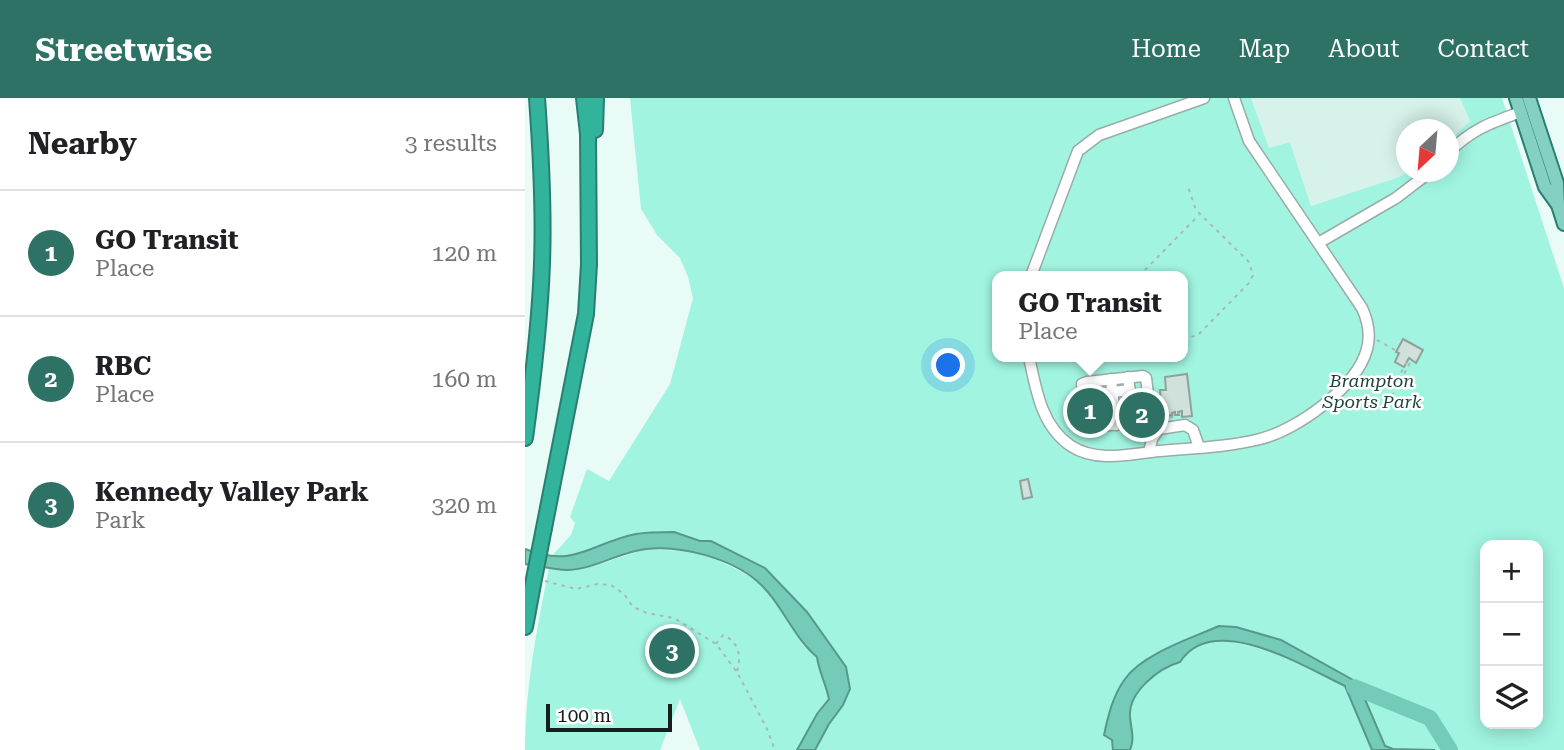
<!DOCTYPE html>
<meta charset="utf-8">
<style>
:root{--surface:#fff;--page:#f6f6f6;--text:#202124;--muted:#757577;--line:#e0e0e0;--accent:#2e7265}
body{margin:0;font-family:"Roboto Serif",serif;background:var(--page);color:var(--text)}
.controls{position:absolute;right:21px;bottom:21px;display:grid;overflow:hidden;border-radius:14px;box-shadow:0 4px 18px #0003}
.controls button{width:63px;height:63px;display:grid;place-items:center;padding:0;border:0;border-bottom:2px solid var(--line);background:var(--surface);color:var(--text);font:35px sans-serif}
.compass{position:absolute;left:871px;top:21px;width:63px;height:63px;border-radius:50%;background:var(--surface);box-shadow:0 4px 18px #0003;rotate:206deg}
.scale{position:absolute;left:21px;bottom:18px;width:126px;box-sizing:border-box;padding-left:7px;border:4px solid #171e1c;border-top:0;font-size:19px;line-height:24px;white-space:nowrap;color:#171e1c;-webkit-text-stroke:5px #fff;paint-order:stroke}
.you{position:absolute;left:424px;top:268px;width:24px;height:24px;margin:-18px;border:5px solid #fff;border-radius:50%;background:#1a73e8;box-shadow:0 0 0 10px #1a73e833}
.badge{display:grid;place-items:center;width:46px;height:46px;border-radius:50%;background:var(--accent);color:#fff;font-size:23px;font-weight:700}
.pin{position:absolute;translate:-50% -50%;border:4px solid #fff;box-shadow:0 2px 7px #0006}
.popup{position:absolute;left:467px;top:173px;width:196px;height:91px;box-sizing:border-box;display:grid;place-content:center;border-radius:14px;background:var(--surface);filter:drop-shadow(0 2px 5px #0005);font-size:23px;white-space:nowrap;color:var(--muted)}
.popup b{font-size:26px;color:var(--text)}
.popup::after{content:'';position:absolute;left:50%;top:100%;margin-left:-14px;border:14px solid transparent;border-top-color:var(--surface)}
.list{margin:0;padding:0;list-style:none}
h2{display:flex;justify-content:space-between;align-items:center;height:91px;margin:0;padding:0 28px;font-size:30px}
h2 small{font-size:23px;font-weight:400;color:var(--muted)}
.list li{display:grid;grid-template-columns:46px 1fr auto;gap:21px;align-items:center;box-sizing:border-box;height:126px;padding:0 28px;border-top:2px solid var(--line)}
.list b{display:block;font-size:26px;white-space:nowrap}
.list p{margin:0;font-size:23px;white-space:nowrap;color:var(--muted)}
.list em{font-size:23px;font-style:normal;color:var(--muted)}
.icon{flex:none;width:38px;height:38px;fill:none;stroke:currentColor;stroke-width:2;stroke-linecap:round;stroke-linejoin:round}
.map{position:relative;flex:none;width:1039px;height:652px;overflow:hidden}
header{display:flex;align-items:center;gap:42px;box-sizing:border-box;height:98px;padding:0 35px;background:var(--accent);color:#fff}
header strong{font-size:33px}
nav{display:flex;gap:38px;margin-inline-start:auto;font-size:24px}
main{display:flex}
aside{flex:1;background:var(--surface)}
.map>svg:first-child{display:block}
.built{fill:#d7f2eb}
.green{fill:#a0f4e0;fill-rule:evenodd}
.water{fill:#74ccb8;stroke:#589889;stroke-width:2}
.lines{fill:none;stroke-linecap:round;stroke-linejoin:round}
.river{stroke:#74ccb8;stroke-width:16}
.building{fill:#d0e1dc;stroke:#90a19c;stroke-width:2}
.minor-casing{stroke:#9baba7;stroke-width:13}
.major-casing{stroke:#297f6f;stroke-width:16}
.highway-casing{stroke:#297f6f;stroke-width:18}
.path{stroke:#aab8b4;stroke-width:2;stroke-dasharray:3.5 5;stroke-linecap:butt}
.minor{stroke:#fff;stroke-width:10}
.major{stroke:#84d1c4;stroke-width:12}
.highway{stroke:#32b39c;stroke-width:14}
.highway-bridge-casing{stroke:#297f6f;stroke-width:18;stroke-linecap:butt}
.highway-bridge{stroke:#32b39c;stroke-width:14}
.labels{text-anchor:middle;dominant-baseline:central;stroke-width:5;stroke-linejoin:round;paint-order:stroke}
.park-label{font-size:18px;font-style:italic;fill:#1c443c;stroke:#fff}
</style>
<header>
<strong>Streetwise</strong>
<nav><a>Home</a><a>Map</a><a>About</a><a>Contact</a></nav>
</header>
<main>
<aside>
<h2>Nearby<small>3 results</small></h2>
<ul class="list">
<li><span class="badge">1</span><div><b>GO Transit</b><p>Place</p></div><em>120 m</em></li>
<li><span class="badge">2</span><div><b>RBC</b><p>Place</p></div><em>160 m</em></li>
<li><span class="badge">3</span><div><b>Kennedy Valley Park</b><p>Park</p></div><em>320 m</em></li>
</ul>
</aside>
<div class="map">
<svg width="1039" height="652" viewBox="0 0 1039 652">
<rect width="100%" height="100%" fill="#e9fbf6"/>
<polygon class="built" points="726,0 935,0 945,23 924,43 923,32 881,32 883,74 874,79 786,108 765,44 744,50"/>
<g class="green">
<path d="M105 0H726L744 50 765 44 786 108 874 79 883 74H923L924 43 945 23 935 0H977L1039 190V652H910L868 651 860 648 839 599 828 582 711 529 629 556 587 642 588 652H290L304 626 318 607 282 514 186 443H175L149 434 76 447 52 457 26 459 46 437 50 425 45 419 62 371 84 383 145 286 168 200 163 179 155 160 132 137 116 111ZM472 178H658V259H472ZM960 447H1013V626H960Z"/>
<path d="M121 451 177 454 215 473 232 483 264 521 278 547 292 559C294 574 301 586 304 601L292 616 272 652H175L155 601 135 652H0C0 590 12 530 24 470 58 475 89 461 121 451Z"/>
<path d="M684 542C734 543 776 567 820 588L847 652H605C610 640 606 631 605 619 603 594 634 570 655 564L660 555Z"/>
</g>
<g class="water">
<path d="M149 434 175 443H186L240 470 282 514 321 569 325 591 318 607 304 626 290 652H272L292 616 304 601C301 586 294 574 292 559 267 538 257 505 232 483 205 460 156 447 121 451 94 454 70 471 43 472 29 472 14 468 0 466V451C49 471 66 445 111 436 123 434 137 434 149 434Z"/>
<path d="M694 528 711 529 756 542 828 582 839 599 860 648 868 651 910 652H847L820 588C780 569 688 512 655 564 634 570 603 594 605 619 606 631 610 641 605 652H588L587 642 579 637C583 618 588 597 600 581 617 556 667 540 694 528Z"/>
</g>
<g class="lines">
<polyline class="river" points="829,589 905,620 925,652"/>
</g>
<g class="building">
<polygon points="878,241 898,252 891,265 884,260 879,269 870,264 874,255 871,254"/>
<polygon points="662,276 667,318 657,319 657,313 653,314 654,317 650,317 650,314 647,315 647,317 632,319 631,309 640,308 639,304 636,304 635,292 641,292 640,279"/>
<polygon points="503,381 507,399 498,401 495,383"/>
</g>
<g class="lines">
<g class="minor-casing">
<g id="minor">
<path d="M923 55C947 31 965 25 996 14"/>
<polyline points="795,144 871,100 905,74"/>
<polyline points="506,178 553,53 574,37 679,0"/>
<path d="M504 259C511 291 516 328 546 348 572 365 606 356 634 353 668 350 703 349 735 341 772 332 832 289 842 251 846 236 843 223 837 210L724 43 709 0"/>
<polyline points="603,279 609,325"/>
<polyline points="586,281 591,327"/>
<polyline points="568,284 573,322 576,328 622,323 626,320 621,280 618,278 562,284 557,286 558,300 571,302"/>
<polyline points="570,296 605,292"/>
<polyline points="572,313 624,306"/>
<polyline points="624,354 627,341 634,331 660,327 668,332 674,349"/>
</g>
</g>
<g class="major-casing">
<g id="major">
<polyline points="991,0 1020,89 1033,107"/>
<polyline points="1004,0 1032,85 1033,107 1039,126"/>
</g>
</g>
<g class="highway-casing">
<g id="highway">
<polyline points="70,32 71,0"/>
<path d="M0 340C8 282 15 224 17 165 19 110 16 55 12 0"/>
<polyline points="19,430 61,216 64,166 63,36 59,0"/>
<polyline points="0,529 8,486"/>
</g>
</g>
<g class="path">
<polyline points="586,177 589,178"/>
<polyline points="614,178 674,117"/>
<polyline points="658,241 673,237 724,185 728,177 724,164 671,112 663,89"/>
<polyline points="852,242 870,252"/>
<polyline points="875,281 873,280 883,262"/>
<polyline points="867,298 886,263"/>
<polyline points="636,319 651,319"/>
<polyline points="20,483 51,491 73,486 86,487 99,496 108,509 122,515 149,520 191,546 212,574 242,631 250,652"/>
<path d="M191 546 198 537C213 543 217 558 212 573"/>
</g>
<use href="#minor" class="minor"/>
<use href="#major" class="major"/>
<use href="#highway" class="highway"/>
<g class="highway-bridge-casing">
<polyline id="highway-bridge" points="8,486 19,430"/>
</g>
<use href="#highway-bridge" class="highway-bridge"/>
</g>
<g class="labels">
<g class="park-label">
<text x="847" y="282">Brampton<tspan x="847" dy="21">Sports Park</tspan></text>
</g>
</g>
</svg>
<div class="controls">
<button>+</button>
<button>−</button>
<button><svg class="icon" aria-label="layers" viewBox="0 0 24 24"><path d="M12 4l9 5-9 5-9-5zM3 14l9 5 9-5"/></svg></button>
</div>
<svg class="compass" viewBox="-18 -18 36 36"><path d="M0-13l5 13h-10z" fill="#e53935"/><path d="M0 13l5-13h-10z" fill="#757577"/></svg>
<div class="scale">100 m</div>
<div class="you"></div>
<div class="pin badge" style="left:565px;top:313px">1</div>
<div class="popup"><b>GO Transit</b>Place</div>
<div class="pin badge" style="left:617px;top:317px">2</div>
<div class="pin badge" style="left:147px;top:553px">3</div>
</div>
</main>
